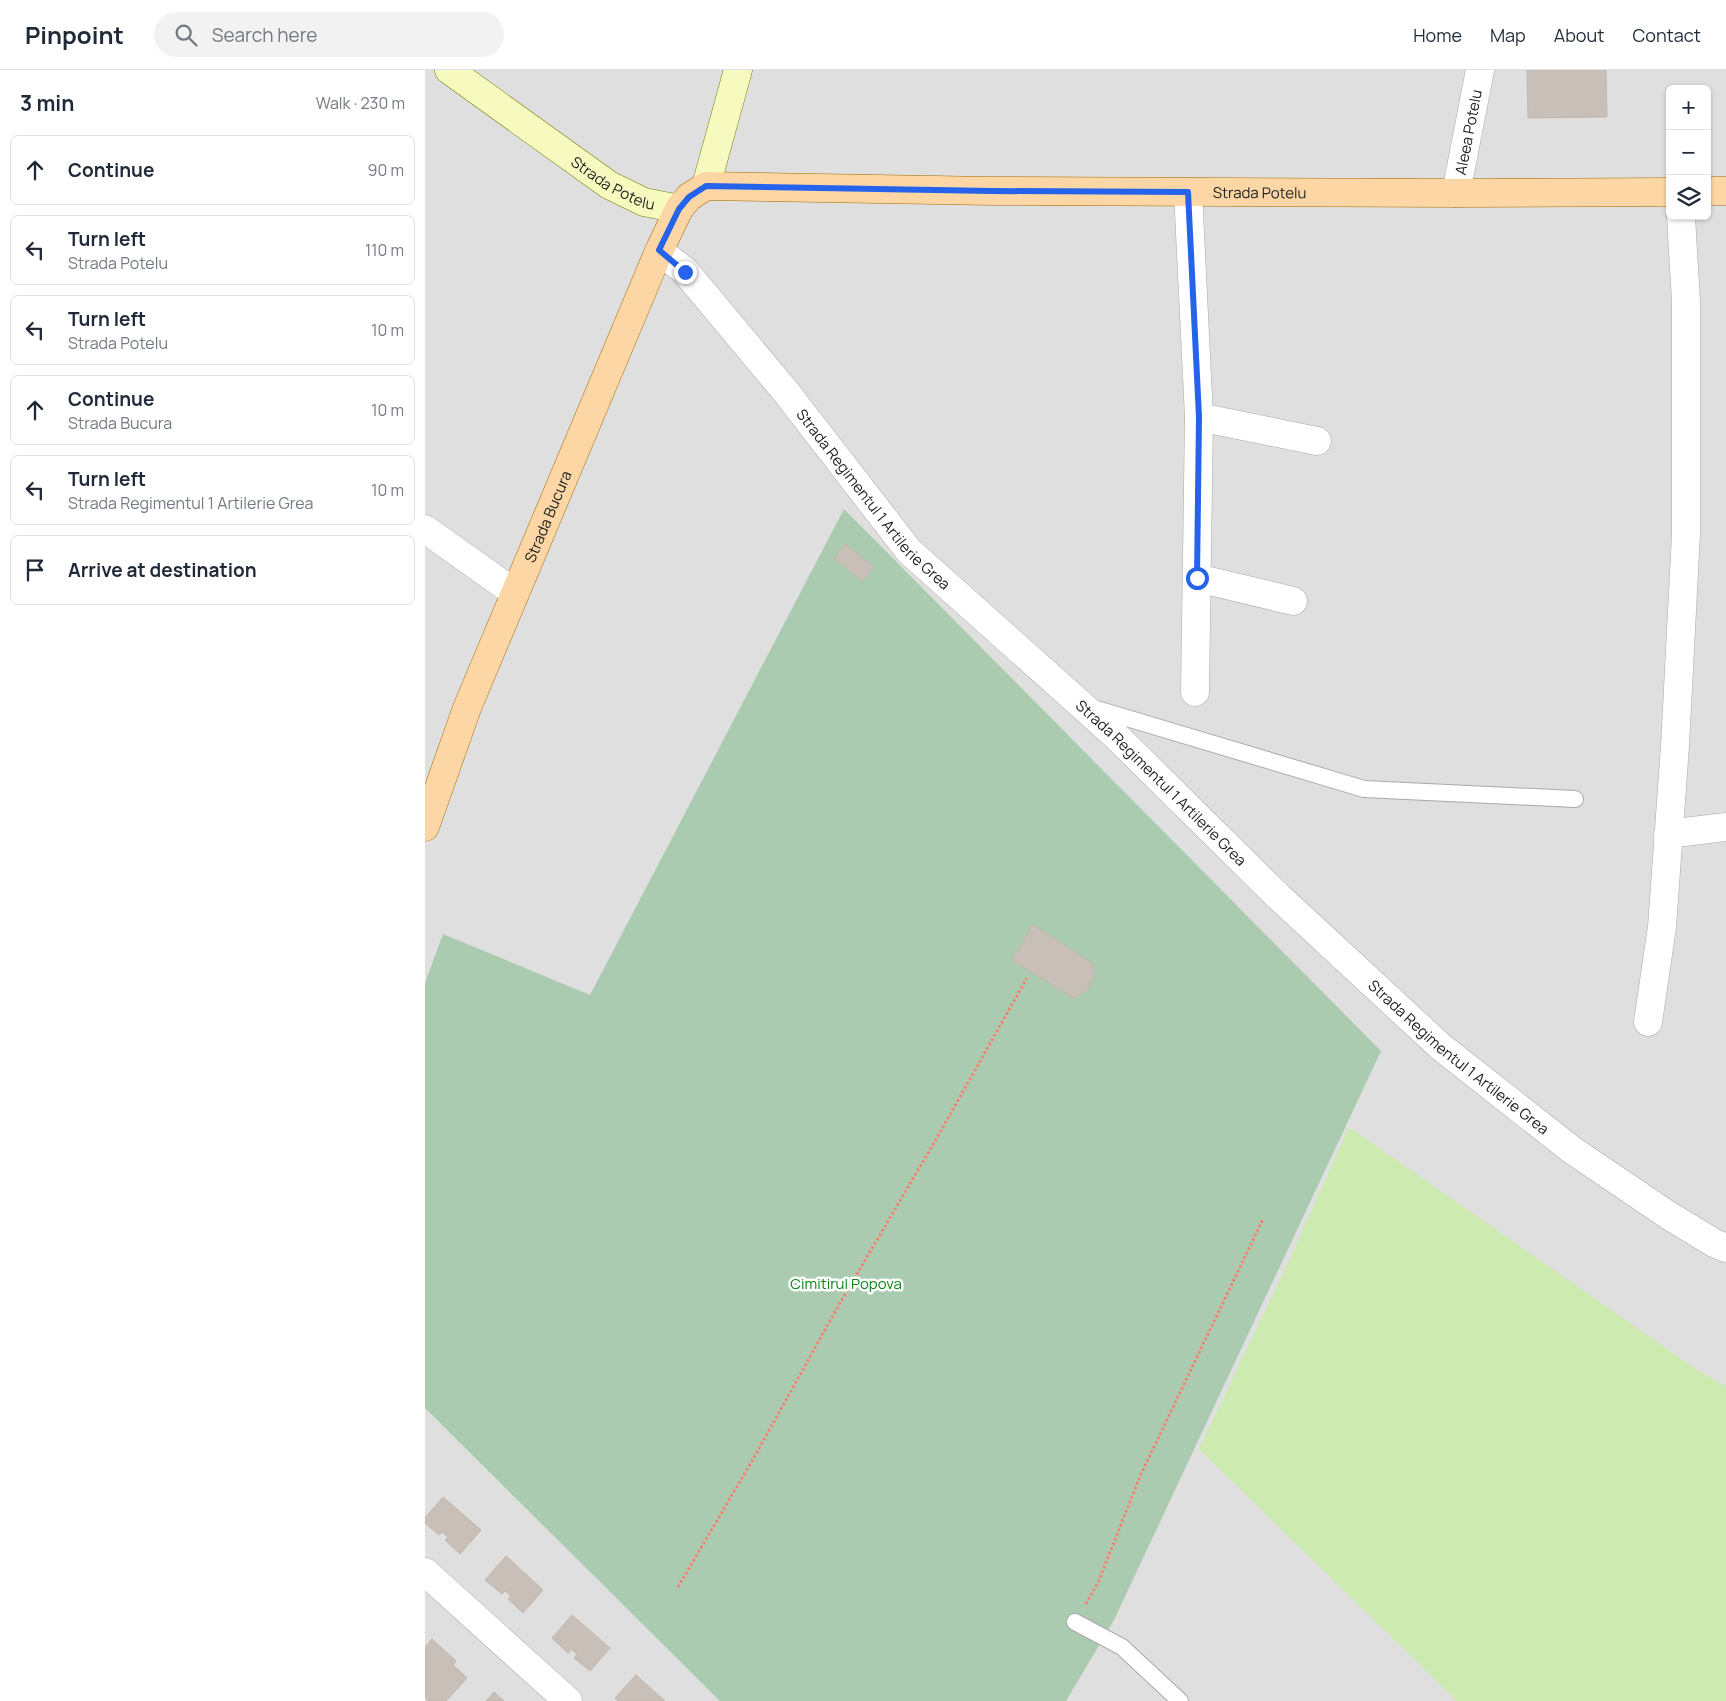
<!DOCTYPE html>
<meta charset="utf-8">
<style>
:root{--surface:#fff;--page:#f2f2f3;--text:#1f2937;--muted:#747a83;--line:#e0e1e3}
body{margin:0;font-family:Manrope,sans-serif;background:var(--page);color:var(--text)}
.controls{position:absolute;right:15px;top:15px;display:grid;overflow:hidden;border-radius:8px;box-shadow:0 1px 4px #0004}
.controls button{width:45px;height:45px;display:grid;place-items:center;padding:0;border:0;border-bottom:1px solid var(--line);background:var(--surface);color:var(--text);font:25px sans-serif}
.stop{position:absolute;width:15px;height:15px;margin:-11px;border:4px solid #2563eb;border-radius:50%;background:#fff}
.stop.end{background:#2563eb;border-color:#fff;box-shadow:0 1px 5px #0008}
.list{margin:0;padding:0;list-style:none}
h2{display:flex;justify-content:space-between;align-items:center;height:65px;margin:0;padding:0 20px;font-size:21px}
h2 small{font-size:16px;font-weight:400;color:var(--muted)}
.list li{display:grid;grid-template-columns:32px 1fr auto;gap:15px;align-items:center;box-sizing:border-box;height:70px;margin:0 10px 10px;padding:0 10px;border:1px solid var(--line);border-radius:8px}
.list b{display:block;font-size:19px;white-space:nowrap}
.list p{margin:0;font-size:16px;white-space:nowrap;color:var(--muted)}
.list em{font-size:16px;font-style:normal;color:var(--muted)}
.icon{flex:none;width:28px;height:28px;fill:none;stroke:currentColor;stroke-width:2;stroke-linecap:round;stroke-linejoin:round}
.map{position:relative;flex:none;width:1301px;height:1631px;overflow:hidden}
header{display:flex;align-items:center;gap:30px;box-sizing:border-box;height:70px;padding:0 25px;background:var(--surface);border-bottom:1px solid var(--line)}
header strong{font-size:24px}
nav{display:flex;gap:28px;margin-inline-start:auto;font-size:18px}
.search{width:350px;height:45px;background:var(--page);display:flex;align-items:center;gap:12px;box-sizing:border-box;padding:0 18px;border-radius:28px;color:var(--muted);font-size:19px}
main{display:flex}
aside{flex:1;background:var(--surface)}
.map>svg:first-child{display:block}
.residential{fill:#e0dfdf;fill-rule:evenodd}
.grass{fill:#cdebb0}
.cemetery{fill:#aacbaf}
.building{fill:#c7bfb8;stroke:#c4b6ab}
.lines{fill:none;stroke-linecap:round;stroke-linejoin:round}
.lane-casing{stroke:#a9a9a9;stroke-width:18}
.street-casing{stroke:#a9a9a9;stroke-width:29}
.secondary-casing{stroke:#707d05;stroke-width:29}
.primary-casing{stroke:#a06b00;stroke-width:29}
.path{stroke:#fa8072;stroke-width:3;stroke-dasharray:2.5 2.5;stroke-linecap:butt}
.lane{stroke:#fff;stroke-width:16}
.street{stroke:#fff;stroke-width:28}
.secondary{stroke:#f7fabf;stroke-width:28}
.primary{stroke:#fcd6a4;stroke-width:28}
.route{stroke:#2563eb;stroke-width:6}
.labels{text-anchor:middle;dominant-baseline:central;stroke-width:5;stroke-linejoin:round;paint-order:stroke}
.street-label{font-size:15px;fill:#222;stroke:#fff}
.park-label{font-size:15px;fill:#0c8416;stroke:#fff}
</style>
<header>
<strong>Pinpoint</strong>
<div class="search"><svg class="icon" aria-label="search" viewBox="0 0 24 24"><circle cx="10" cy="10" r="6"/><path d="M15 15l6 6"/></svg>Search here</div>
<nav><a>Home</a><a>Map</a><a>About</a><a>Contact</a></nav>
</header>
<main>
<aside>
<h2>3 min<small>Walk · 230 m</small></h2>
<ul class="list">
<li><svg class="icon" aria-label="ahead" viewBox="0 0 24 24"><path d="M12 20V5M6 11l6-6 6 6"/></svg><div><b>Continue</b></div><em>90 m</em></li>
<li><svg class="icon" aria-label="left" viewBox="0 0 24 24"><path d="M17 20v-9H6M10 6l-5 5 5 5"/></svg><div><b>Turn left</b><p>Strada Potelu</p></div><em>110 m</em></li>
<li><svg class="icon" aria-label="left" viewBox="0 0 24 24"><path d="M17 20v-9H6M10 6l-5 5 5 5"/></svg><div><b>Turn left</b><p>Strada Potelu</p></div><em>10 m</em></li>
<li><svg class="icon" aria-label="ahead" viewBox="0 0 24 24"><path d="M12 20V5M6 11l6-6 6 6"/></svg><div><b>Continue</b><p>Strada Bucura</p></div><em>10 m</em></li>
<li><svg class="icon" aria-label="left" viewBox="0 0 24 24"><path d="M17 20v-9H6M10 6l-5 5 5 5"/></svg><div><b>Turn left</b><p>Strada Regimentul 1 Artilerie Grea</p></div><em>10 m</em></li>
<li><svg class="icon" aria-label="arrive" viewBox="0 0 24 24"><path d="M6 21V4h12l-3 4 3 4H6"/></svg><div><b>Arrive at destination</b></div></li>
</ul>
</aside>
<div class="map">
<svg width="1301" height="1631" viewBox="0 0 1301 1631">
<rect width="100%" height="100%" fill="#f2efe9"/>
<path class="residential" d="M0 0H1301V1631H0ZM1245 19H1282V146H1245Z"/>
<polygon class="grass" points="924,1057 1275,1302 1301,1316 1301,1631 1032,1631 774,1379 869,1180"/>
<polygon class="cemetery" points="419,439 956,981 689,1550 641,1631 295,1631 0,1338 0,913 18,864 165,925"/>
<g class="building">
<polygon points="1102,0 1181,0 1182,47 1103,48"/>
<polygon points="420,474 449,497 437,511 409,488"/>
<polygon points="608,855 667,893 669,906 662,920 649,928 587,890"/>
<polygon points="18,1427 56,1460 35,1484 20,1470 23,1467 17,1462 14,1465 0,1453 0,1448"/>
<polygon points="81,1486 118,1520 98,1543 83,1529 86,1526 80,1521 77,1524 60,1510"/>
<polygon points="147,1545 185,1578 165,1601 149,1588 152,1584 146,1579 143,1583 127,1568"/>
<polygon points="7,1569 31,1591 28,1595 42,1608 21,1631 3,1631 0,1628 0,1577"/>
<polygon points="211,1605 240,1631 193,1631 190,1628"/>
<polygon points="69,1622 79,1631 61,1631"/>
</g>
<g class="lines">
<g class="lane-casing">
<g id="lane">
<polyline points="665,637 939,719 1150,729"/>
<polyline points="650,1552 697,1577 755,1631"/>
</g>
</g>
<g class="street-casing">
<g id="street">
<polyline points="763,122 774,347 770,622"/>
<path id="s1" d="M1031 123 1055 0"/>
<path id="s2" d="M234 181 260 201 361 322 484 481 690 665 854 827 1016 977 1147 1080 1243 1145 1289 1173 1301 1178"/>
<polyline points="774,347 892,371"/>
<polyline points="0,459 90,523"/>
<polyline points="772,508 868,531"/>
<polyline points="1243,764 1301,757"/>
<polyline points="1223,952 1237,857 1250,676 1261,464 1261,232 1256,146"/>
<polyline points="0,1502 143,1631"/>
</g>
</g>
<g class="secondary-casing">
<g id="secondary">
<path id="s3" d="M24 0 184 115 219 132 254 139"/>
<polyline points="281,116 313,0"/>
</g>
</g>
<g class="primary-casing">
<g id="primary">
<polyline points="1282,121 1301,121"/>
<path id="s4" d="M0 757 42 638 234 181 254 139 264 127 281 116 567 121 1031 123 1245 122"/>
</g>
</g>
<g class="path">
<polyline points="253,1517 327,1391 415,1233 510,1071 602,908"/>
<polyline points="661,1534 674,1510 716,1404 838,1149"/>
</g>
<use href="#lane" class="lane"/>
<use href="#street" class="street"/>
<use href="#secondary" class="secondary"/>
<use href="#primary" class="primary"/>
</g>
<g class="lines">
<polyline class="route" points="260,202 234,180 254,139 264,127 281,116 567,121 763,122 774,347 772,508"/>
</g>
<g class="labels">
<g class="street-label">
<text stroke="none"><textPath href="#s1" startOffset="62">Aleea Potelu</textPath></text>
<text stroke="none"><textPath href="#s3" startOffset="200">Strada Potelu</textPath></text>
<text stroke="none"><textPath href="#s4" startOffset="1258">Strada Potelu</textPath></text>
<text stroke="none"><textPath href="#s2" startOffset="329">Strada Regimentul 1 Artilerie Grea</textPath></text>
<text stroke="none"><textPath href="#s4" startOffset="334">Strada Bucura</textPath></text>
<text stroke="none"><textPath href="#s2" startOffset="734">Strada Regimentul 1 Artilerie Grea</textPath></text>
<text stroke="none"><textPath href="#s2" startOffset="1139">Strada Regimentul 1 Artilerie Grea</textPath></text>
</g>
<g class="park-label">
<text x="421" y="1213">Cimitirul Popova</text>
</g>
</g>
</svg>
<div class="controls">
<button>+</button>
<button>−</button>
<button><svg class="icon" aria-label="layers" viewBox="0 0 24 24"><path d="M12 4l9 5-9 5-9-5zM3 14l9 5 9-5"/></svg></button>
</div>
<div class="stop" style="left:772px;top:508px"></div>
<div class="stop end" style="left:260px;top:202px"></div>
</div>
</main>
